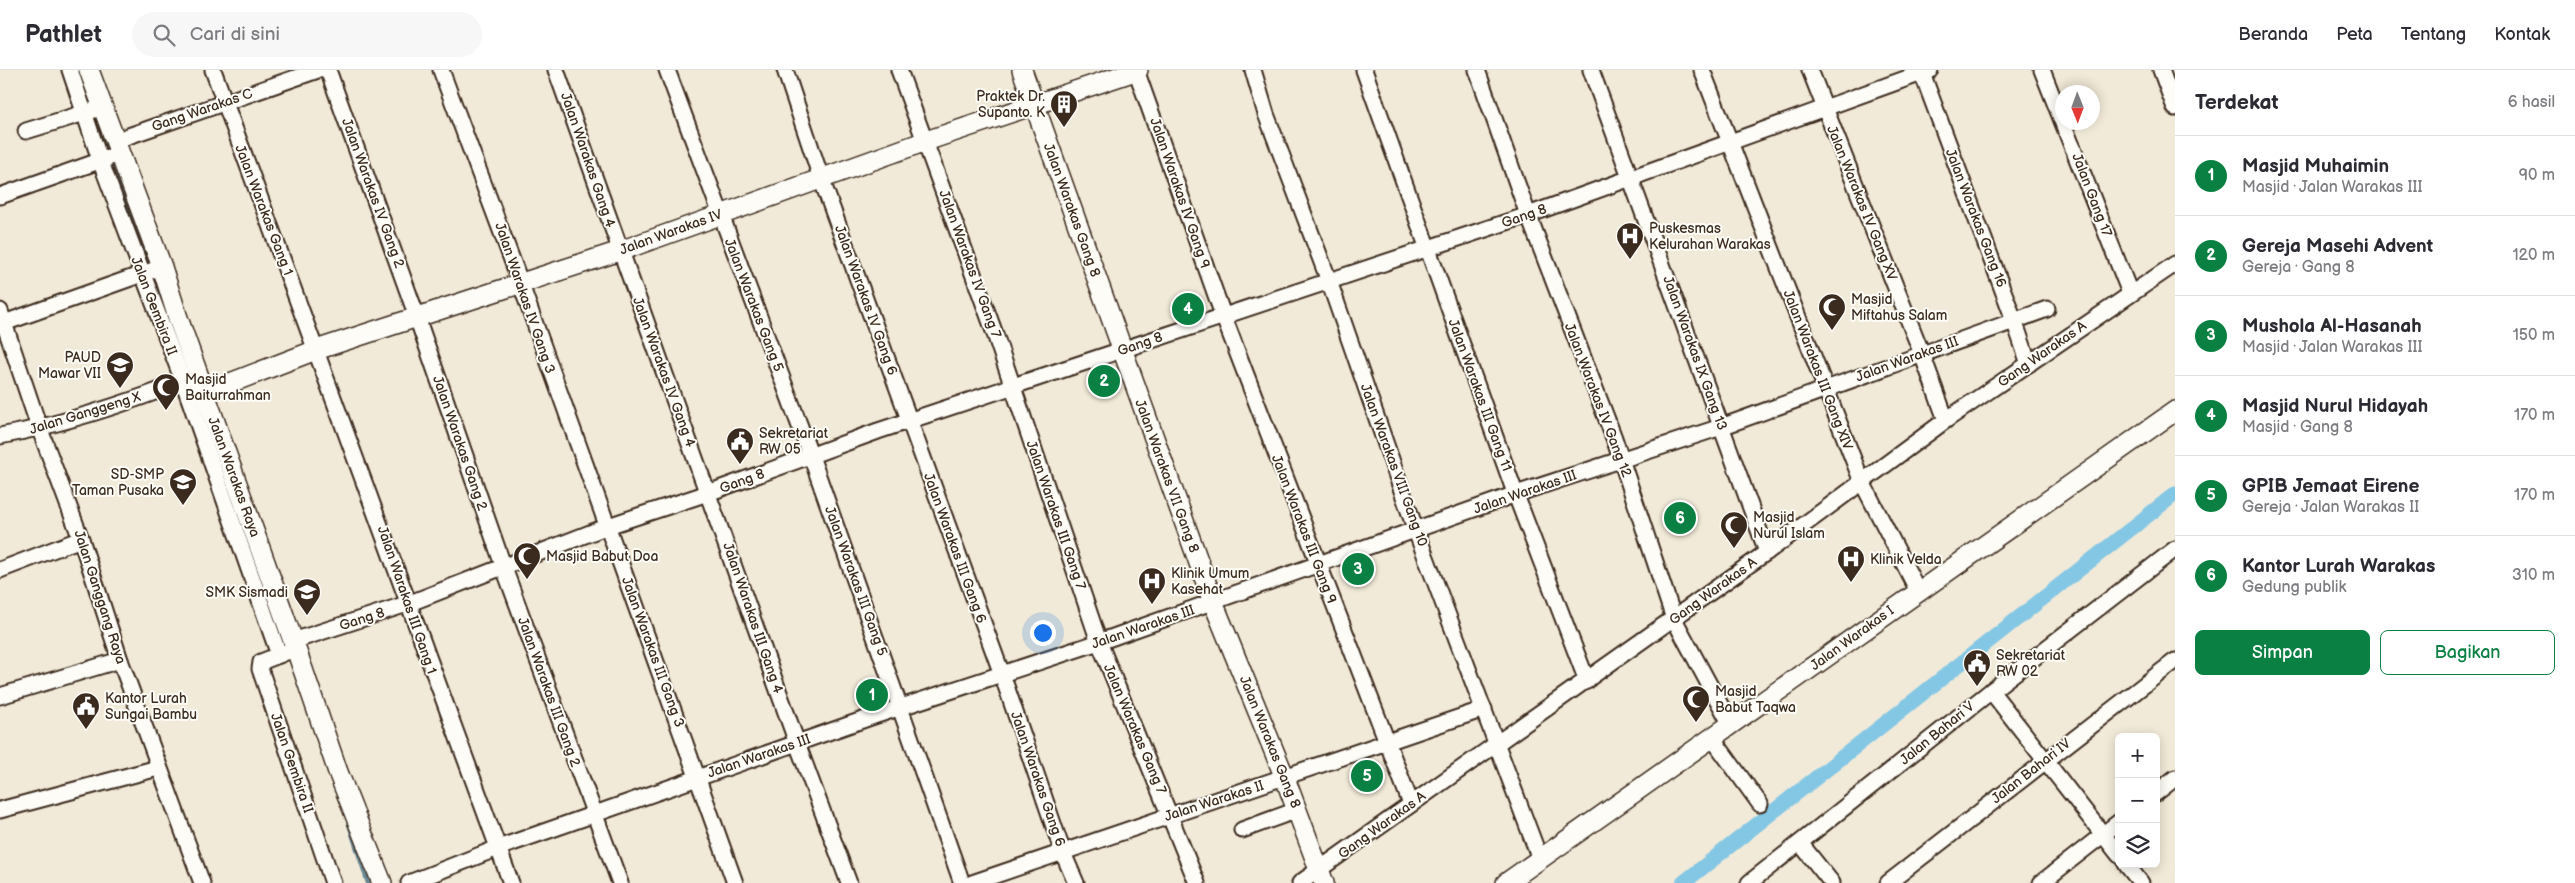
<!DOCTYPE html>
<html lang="id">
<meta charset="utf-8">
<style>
:root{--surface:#fff;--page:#f7f7f7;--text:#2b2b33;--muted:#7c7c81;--line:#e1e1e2;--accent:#0b8043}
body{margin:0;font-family:"Balsamiq Sans",sans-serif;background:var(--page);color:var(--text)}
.controls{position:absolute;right:15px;bottom:15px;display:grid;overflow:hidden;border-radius:8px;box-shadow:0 2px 12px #0003}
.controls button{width:45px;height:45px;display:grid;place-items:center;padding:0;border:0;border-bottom:1px solid var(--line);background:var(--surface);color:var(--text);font:25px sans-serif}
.compass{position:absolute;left:2055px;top:15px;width:45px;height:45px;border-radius:50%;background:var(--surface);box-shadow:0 2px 12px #0003;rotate:179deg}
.you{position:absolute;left:1042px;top:562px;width:18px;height:18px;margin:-12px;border:4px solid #fff;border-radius:50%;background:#1a73e8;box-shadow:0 0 0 8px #1a73e833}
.badge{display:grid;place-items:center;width:32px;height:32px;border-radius:50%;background:var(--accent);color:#fff;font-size:16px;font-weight:700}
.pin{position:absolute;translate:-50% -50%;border:2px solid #fff;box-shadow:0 1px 5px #0006}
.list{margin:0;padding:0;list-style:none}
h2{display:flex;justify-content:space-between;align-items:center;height:65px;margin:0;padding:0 20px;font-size:21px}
h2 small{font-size:16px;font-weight:400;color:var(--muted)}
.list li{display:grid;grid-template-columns:32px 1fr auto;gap:15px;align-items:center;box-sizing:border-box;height:80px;padding:0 20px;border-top:1px solid var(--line)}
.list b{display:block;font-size:19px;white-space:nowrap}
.list p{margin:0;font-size:16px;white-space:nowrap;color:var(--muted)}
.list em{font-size:16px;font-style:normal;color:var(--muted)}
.actions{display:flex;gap:10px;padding:15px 20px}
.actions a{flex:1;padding:11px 0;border:1px solid var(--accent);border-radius:8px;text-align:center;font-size:18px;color:var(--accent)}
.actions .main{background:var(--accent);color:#fff}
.icon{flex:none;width:28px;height:28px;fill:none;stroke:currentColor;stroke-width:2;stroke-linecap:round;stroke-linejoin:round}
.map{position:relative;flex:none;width:2175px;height:813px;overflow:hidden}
header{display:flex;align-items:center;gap:30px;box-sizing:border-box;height:70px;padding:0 25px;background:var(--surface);border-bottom:1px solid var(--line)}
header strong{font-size:24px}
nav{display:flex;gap:28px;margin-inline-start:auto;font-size:18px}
.search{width:350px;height:45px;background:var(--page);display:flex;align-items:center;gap:12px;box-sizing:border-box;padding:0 18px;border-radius:28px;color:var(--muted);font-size:19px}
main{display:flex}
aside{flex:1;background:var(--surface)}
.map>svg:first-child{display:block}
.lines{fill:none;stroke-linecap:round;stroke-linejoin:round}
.stream{stroke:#678895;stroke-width:4.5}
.canal{stroke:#84c7e5;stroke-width:15}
.minor-casing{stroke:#3b2a1e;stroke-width:19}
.tertiary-casing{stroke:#3b2a1e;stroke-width:22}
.minor{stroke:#fdfcf7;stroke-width:15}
.tertiary{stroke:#fdfcf7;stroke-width:19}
.labels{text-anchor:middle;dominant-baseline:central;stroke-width:4;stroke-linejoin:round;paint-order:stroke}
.poi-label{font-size:14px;fill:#3b2a1e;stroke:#fdfcf7;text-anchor:start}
.street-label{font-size:14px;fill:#3b2a1e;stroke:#fdfcf7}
</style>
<header>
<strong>Pathlet</strong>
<div class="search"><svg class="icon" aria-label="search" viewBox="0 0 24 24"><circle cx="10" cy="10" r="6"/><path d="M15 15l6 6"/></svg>Cari di sini</div>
<nav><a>Beranda</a><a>Peta</a><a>Tentang</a><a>Kontak</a></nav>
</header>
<main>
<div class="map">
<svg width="2175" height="813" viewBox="0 0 2175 813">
<rect width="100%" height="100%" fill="#f2ead8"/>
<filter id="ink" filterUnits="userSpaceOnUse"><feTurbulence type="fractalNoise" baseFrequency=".02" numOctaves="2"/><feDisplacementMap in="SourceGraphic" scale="10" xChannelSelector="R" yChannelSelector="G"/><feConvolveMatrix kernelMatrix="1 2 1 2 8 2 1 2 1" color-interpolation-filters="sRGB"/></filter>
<g filter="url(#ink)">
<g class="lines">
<g class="stream">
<polyline points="103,75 167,243"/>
<polyline points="349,754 368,813"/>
</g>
<polyline class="canal" points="1683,813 2175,424"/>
<g class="minor-casing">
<g id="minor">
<polyline points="70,0 100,90 183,311 279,585"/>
<polyline points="213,0 511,813"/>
<polyline points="328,0 412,233 504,498 620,813"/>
<polyline points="441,0 515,198 735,813"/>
<polyline points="556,0 797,673 849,813"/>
<polyline points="667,0 811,386 962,813"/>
<polyline points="785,0 821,108 1004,610 1063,783 1076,813"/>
<polyline points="899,0 995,264 1099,572 1197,813"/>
<polyline points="1136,0 1223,245 1411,734"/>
<polyline points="1253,0 1266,44 1329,211 1416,461 1540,789"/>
<polyline points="1364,0 1514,420 1587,611"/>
<polyline points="1477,0 1526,139 1614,368 1674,549 1731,655"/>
<polyline points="1591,0 1767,482"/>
<polyline points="1702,0 1862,412 1918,521"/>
<polyline points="1810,0 1922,284 1946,350"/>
<polyline points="1921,0 2014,250 2029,294"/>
<polyline points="2042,0 2130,223"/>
<polyline points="2161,0 2175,38"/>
<polyline points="26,61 94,40"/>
<polyline points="114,71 318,0"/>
<polyline points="0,126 119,84"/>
<polyline points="0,241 39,357 81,469 120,590 202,813"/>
<polyline points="4,253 162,197"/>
<path d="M0 366C65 354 131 332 192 308"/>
<polyline points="0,500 81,469"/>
<polyline points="293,571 410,533 608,456 708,423 878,361 1528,145 1930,0"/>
<polyline points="289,581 261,592 260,599 333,813"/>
<polyline points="1991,621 2119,785"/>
<polyline points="0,626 120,590"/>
<polyline points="1713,669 1760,734"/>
<polyline points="2156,723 2175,708"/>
<polyline points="0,740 158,698"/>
<polyline points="1242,760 1297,740"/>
<polyline points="1800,773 1832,813"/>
<polyline points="2126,794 2141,813"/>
<polyline points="409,813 498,778 871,647 1099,572 1516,424 1721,357 2047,239"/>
<polyline points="972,813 1484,639"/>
<polyline points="1300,813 1767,482 1946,350 2175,194"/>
<polyline points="1749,813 1991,621 2175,479"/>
<polyline points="1888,813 2175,591"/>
<polyline points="2041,813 2119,752"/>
</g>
</g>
<g class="tertiary-casing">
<g id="tertiary">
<polyline points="89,0 162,197 178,248 296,579 338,702 382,813"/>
<polyline points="1022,0 1213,532 1285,708 1324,813"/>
<polyline points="204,323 316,280 620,181 926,71 1138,0"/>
<polyline points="1506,813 2175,341"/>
</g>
</g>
<use href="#minor" class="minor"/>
<use href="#tertiary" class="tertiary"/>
</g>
</g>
<defs>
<g id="building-pin" transform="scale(1.4375)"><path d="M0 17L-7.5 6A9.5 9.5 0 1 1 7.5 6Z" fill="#3b2a1e" stroke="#fdfcf7"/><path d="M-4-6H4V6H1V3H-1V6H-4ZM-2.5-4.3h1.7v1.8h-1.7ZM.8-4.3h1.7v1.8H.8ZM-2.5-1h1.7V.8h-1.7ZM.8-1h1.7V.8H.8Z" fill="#fff"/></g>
<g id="hospital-pin" transform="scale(1.4375)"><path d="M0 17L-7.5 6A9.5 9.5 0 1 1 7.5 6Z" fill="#3b2a1e" stroke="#fdfcf7"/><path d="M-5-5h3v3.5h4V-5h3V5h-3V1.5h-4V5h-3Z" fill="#fff"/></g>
<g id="mosque-pin" transform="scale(1.4375)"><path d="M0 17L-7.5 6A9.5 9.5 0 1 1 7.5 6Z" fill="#3b2a1e" stroke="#fdfcf7"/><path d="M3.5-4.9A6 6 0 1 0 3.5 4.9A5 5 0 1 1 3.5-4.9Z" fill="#fff"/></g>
<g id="school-pin" transform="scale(1.4375)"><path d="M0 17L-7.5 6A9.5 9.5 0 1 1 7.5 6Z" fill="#3b2a1e" stroke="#fdfcf7"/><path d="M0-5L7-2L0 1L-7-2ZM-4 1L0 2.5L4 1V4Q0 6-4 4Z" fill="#fff"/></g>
<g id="civic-pin" transform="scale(1.4375)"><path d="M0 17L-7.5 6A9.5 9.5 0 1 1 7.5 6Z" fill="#3b2a1e" stroke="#fdfcf7"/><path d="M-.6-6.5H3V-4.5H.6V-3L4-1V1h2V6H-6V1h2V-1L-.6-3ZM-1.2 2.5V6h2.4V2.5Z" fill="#fff"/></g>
</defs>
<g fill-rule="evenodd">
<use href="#building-pin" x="1064" y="34"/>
<use href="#hospital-pin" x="1630" y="166"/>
<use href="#mosque-pin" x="1832" y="237"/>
<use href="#school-pin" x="120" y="295"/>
<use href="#mosque-pin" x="166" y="317"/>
<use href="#civic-pin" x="740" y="371"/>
<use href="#school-pin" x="183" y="412"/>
<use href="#mosque-pin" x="1734" y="455"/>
<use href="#mosque-pin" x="527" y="486"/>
<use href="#hospital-pin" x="1851" y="489"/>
<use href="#hospital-pin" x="1152" y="511"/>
<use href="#school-pin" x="307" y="522"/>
<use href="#civic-pin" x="1977" y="593"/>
<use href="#mosque-pin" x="1696" y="629"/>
<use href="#civic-pin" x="86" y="636"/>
</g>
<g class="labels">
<g class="poi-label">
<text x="1045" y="26" text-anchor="end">Praktek Dr.<tspan x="1045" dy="16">Supanto. K</tspan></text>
<text x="1649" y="158">Puskesmas<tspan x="1649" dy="16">Kelurahan Warakas</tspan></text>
<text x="1851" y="229">Masjid<tspan x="1851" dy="16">Miftahus Salam</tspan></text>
<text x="101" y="287" text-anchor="end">PAUD<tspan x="101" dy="16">Mawar VII</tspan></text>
<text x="185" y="309">Masjid<tspan x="185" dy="16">Baiturrahman</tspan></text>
<text x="759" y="363">Sekretariat<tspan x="759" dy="16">RW 05</tspan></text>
<text x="164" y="404" text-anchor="end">SD-SMP<tspan x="164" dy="16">Taman Pusaka</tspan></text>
<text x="1753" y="447">Masjid<tspan x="1753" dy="16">Nurul Islam</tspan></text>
<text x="546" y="486">Masjid Babut Doa</text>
<text x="1870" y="489">Klinik Velda</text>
<text x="1171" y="503">Klinik Umum<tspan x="1171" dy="16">Kasehat</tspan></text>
<text x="288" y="522" text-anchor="end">SMK Sismadi</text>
<text x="1996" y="585">Sekretariat<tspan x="1996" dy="16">RW 02</tspan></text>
<text x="1715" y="621">Masjid<tspan x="1715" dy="16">Babut Taqwa</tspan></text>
<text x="105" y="628">Kantor Lurah<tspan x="105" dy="16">Sungai Bambu</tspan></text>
</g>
<g class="street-label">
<text transform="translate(202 40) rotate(-19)">Gang Warakas C</text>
<text transform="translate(588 90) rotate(71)">Jalan Warakas Gang 4</text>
<text transform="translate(373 123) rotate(70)">Jalan Warakas IV Gang 2</text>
<text transform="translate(1180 123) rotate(71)">Jalan Warakas IV Gang 9</text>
<text transform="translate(2092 125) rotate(69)">Jalan Gang 17</text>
<text transform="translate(1862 133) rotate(68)">Jalan Warakas IV Gang XV</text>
<text transform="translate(264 140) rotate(69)">Jalan Warakas Gang 1</text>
<text transform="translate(1072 140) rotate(70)">Jalan Warakas Gang 8</text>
<text transform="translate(1524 146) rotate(-19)">Gang 8</text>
<text transform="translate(1976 148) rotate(69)">Jalan Warakas Gang 16</text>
<text transform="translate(671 162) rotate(-20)">Jalan Warakas IV</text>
<text transform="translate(970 194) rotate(70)">Jalan Warakas IV Gang 7</text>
<text transform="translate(525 228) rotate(71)">Jalan Warakas IV Gang 3</text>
<text transform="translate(866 230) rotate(70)">Jalan Warakas IV Gang 6</text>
<text transform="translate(754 235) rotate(69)">Jalan Warakas Gang 5</text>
<text transform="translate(154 236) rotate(69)">Jalan Gembira II</text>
<text transform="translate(1140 274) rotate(-19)">Gang 8</text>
<text transform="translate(1695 283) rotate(70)">Jalan Warakas IX Gang 13</text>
<text transform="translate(2042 284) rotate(-35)">Gang Warakas A</text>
<text transform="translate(1907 289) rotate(-20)">Jalan Warakas III</text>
<text transform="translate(1818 300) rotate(69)">Jalan Warakas III Gang XIV</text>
<text transform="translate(664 302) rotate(70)">Jalan Warakas IV Gang 4</text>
<text transform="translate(1480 325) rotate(70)">Jalan Warakas III Gang 11</text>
<text transform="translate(1598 330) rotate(69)">Jalan Warakas IV Gang 12</text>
<text transform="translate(85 343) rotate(-17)">Jalan Ganggeng X</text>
<text transform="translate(460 373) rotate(71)">Jalan Warakas Gang 2</text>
<text transform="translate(1394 395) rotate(70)">Jalan Warakas VIII Gang 10</text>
<text transform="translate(1167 406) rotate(70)">Jalan Warakas VII Gang 8</text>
<text transform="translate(234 407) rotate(70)">Jalan Warakas Raya</text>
<text transform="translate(742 411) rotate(-20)">Gang 8</text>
<text transform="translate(1525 422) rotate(-19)">Jalan Warakas III</text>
<text transform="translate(1056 445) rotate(71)">Jalan Warakas III Gang 7</text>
<text transform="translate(1304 459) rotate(69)">Jalan Warakas III Gang 9</text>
<text transform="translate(955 478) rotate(70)">Jalan Warakas III Gang 6</text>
<text transform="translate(856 511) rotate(70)">Jalan Warakas III Gang 5</text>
<text transform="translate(1713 521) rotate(-36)">Gang Warakas A</text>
<text transform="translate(100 527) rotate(72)">Jalan Ganggang Raya</text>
<text transform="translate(407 530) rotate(71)">Jalan Warakas III Gang 1</text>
<text transform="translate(753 548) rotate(71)">Jalan Warakas III Gang 4</text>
<text transform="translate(362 549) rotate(-18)">Gang 8</text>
<text transform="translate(1143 557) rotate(-19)">Jalan Warakas III</text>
<text transform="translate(1852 568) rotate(-36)">Jalan Warakas I</text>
<text transform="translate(653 582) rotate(70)">Jalan Warakas III Gang 3</text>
<text transform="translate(549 622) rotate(70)">Jalan Warakas III Gang 2</text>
<text transform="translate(1135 659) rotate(67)">Jalan Warakas Gang 7</text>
<text transform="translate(1937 663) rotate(-39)">Jalan Bahari V</text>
<text transform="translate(1270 672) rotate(68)">Jalan Warakas Gang 8</text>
<text transform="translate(759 686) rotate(-19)">Jalan Warakas III</text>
<text transform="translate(292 693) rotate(71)">Jalan Gembira II</text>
<text transform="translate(2031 701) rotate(-38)">Jalan Bahari IV</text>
<text transform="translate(1038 709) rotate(71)">Jalan Warakas Gang 6</text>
<text transform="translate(1214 731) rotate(-18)">Jalan Warakas II</text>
<text transform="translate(1382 755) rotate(-36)">Gang Warakas A</text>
</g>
</g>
</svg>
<div class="controls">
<button>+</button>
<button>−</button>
<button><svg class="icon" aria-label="layers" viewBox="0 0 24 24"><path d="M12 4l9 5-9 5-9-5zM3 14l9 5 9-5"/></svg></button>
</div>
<svg class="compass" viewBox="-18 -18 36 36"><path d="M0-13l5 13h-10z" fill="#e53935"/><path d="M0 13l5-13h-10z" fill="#7c7c81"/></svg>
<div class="you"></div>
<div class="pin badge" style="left:872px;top:625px">1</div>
<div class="pin badge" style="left:1104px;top:311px">2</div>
<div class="pin badge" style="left:1358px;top:499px">3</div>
<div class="pin badge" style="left:1188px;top:239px">4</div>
<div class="pin badge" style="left:1367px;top:706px">5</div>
<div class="pin badge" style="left:1680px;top:448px">6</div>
</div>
<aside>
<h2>Terdekat<small>6 hasil</small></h2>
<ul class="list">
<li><span class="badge">1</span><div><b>Masjid Muhaimin</b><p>Masjid · Jalan Warakas III</p></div><em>90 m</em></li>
<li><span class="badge">2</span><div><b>Gereja Masehi Advent</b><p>Gereja · Gang 8</p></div><em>120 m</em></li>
<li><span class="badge">3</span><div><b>Mushola Al-Hasanah</b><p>Masjid · Jalan Warakas III</p></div><em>150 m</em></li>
<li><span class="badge">4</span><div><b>Masjid Nurul Hidayah</b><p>Masjid · Gang 8</p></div><em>170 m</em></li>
<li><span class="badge">5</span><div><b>GPIB Jemaat Eirene</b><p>Gereja · Jalan Warakas II</p></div><em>170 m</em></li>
<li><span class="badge">6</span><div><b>Kantor Lurah Warakas</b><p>Gedung publik</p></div><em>310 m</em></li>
</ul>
<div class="actions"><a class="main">Simpan</a><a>Bagikan</a></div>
</aside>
</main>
